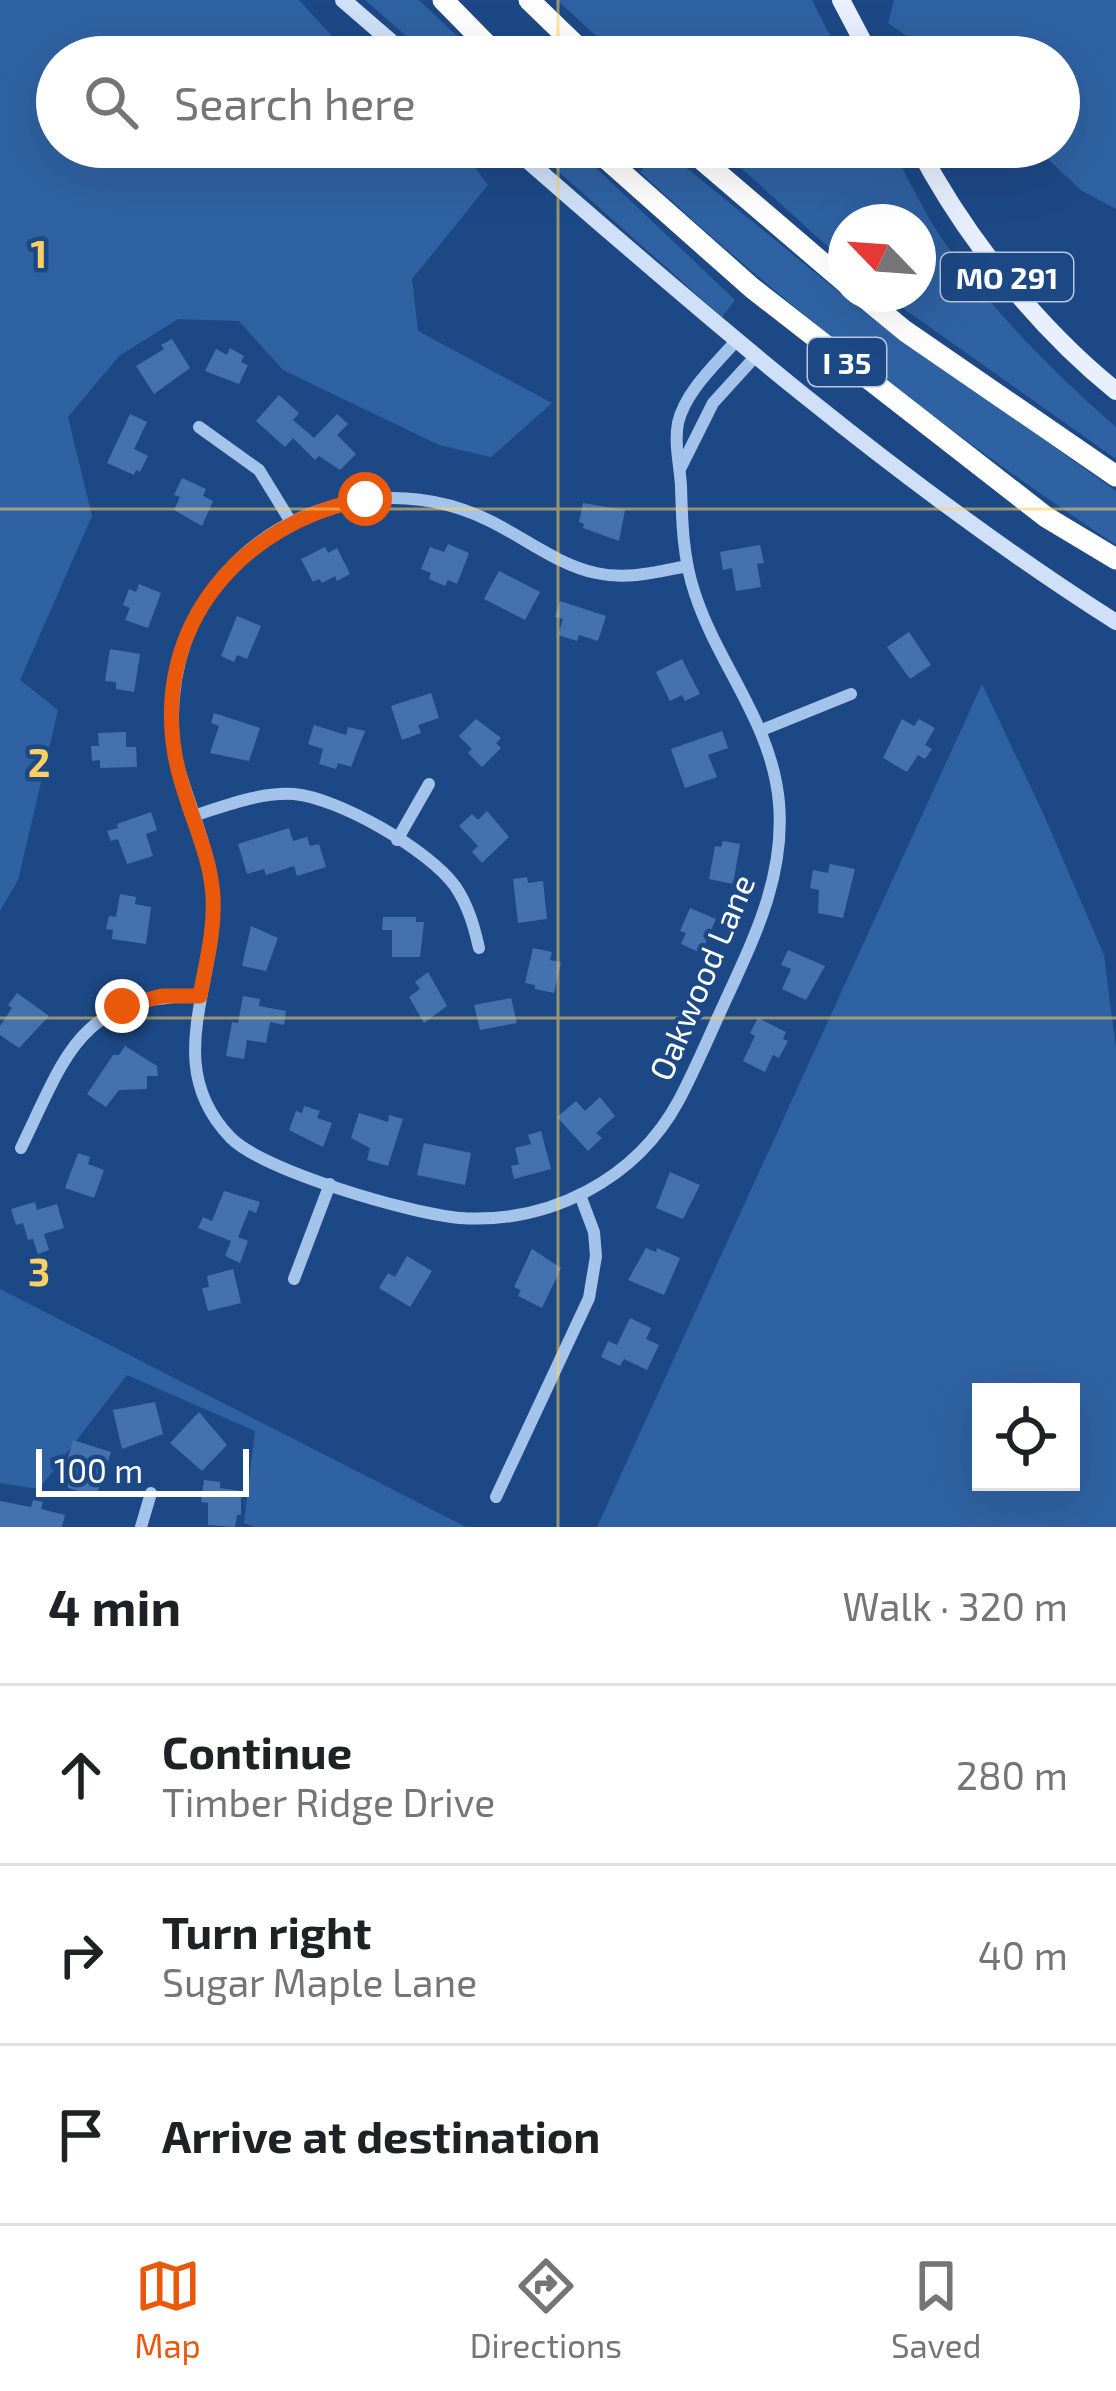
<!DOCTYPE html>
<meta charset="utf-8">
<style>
:root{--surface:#fff;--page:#f2f2f2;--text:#202124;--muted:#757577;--line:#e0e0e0;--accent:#ea580c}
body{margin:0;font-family:"Exo 2",sans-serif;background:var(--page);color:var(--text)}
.controls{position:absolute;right:36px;bottom:36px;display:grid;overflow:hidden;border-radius:0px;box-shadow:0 12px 48px #0002}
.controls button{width:108px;height:108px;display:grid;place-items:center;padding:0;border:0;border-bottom:3px solid var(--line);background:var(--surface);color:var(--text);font:60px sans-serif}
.compass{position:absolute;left:828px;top:204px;width:108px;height:108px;border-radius:50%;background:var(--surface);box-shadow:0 12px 48px #0002;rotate:295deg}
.scale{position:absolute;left:36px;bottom:30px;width:213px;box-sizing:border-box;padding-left:12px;border:6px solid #fff;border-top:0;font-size:33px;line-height:42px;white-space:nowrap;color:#fff;-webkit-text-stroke:9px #1c4986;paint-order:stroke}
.stop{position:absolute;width:36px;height:36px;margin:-27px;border:9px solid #ea580c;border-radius:50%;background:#fff}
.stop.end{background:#ea580c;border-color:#fff;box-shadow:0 3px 12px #0008}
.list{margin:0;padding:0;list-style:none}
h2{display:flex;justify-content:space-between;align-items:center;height:156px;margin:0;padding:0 48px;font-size:51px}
h2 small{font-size:39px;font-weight:400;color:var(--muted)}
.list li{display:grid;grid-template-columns:78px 1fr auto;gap:36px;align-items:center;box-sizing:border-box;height:180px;padding:0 48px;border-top:3px solid var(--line)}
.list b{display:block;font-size:45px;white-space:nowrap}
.list p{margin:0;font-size:39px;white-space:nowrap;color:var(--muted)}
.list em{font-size:39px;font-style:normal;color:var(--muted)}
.icon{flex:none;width:66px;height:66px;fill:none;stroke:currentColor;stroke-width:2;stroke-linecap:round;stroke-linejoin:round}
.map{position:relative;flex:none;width:1116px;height:1527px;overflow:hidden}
.search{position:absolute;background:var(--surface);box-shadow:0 12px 48px #0002;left:36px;right:36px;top:36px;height:132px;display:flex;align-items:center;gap:30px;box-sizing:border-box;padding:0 42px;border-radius:66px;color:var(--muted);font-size:45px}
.sheet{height:696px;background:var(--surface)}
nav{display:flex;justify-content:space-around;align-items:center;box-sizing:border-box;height:168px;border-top:3px solid var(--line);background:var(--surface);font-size:33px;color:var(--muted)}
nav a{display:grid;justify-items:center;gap:6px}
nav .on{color:var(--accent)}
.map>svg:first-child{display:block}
.green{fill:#2f62a3;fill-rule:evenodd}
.building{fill:#4472af}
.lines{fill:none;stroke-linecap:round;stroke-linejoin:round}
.minor{stroke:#a4c3eb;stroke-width:12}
.secondary{stroke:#cfe0f8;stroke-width:16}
.primary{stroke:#e8f0ff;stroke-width:18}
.motorway{stroke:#fff;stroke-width:21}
.route{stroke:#ea580c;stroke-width:15}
.grid{fill:none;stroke:#fcd161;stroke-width:3;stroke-opacity:0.55}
.labels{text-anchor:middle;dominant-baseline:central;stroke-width:9;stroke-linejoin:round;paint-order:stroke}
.shield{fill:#1c4986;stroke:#bbc8db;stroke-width:3}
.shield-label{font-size:30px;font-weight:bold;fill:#fff}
.street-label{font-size:33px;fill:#fff;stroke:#1c4986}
.grid-label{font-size:39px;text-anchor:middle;font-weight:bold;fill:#fcd161;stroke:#1c4986;stroke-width:9;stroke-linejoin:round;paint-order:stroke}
</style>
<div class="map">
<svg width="1116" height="1527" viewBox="0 0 1116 1527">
<rect width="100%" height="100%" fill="#1c4986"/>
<g class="green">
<polygon points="0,0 299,0 351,57 57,57 57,147 460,147 488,185 412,279 418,331 552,403 491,457 439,445 283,370 239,321 178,319 119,356 68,417 92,516 20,680 58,710 18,880 0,911"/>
<polygon points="365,0 419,0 479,57 430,57"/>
<polygon points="557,0 812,0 841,57 619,57"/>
<polygon points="894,0 1116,0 1116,209 1082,191 1035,147 1059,147 1059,57 937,57 888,23"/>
<polygon points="531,147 574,147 735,300 722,317"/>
<path d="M661 147 856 306 1116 491V545C949 434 788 309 640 172Z"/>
<path d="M718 147H891C907 176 922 208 940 236 988 307 1052 371 1116 427V459L883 294H918V222H846V263Z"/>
<path d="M982 684 1043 813 1104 955 1116 1049V1527H597ZM981 1392H1071V1482H981Z"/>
<polygon points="0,1289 466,1527 255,1527 244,1523 255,1431 127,1375 39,1489 0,1483"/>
</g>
<g class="building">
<polygon points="172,339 190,368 154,394 136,366 164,349 161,345"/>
<polygon points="230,348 244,356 241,362 248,365 239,384 205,371 216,349 227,355"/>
<polygon points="279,395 299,413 293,420 314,438 337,414 348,424 337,435 356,454 340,470 319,456 315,460 293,438 285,447 256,421"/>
<polygon points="130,414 147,422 134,449 148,456 140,472 136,470 134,475 107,463"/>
<polygon points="182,478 206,489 203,496 213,501 202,526 174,510 180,497 174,495"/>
<polygon points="583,503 625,510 619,541 583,528 584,524 579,522"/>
<polygon points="448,544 469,553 457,584 448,580 445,586 429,579 431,573 421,569 430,547 444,552"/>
<polygon points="760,545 764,563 757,564 761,587 736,591 732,568 723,570 720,552"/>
<polygon points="325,547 328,553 337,548 350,574 337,581 335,576 322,583 319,579 313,582 301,559"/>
<polygon points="499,571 540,592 525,620 484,599"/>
<polygon points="139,584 161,593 148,628 125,620 130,608 123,605 129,589 136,592"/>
<polygon points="560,601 606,616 598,641 579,635 577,641 558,635 563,619 555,617"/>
<polygon points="237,616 261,626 247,659 237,655 234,662 221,656"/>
<polygon points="909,632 931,665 910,679 887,647"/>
<polygon points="110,649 140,654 134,692 116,689 116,682 105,681"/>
<polygon points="682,659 700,694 685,701 682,695 670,701 656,672"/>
<polygon points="431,693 439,718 418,725 421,733 402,740 391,706"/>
<polygon points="214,713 260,728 249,761 210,753 219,726 211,723"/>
<polygon points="476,719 501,738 496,743 501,748 482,767 468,753 472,749 459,736"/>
<polygon points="902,719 914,726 919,719 935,728 925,745 932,749 925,759 918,755 907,772 883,758"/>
<polygon points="314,725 346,735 348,727 365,731 351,767 338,763 336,769 319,764 323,749 308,744"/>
<polygon points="722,731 728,748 708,755 717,777 685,788 671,749"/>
<polygon points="126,732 126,747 136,747 137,767 100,768 100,760 92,761 91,746 99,746 98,733"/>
<polygon points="487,811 509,837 482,863 472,852 478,846 459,826 472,814 478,820"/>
<polygon points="151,812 157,830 146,834 153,856 127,864 118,839 111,841 107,831 118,828 117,824"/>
<polygon points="289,828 293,841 307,837 310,846 319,844 326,867 297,876 294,866 266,875 264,869 247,874 238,844"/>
<polygon points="723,841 740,844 733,884 709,879 715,846 721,847"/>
<polygon points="830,864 855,869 843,918 818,913 819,890 810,888 813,870 828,873"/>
<polygon points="527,877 528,883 543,881 547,919 518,923 513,879"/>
<polygon points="120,894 136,897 135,904 151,907 146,944 112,939 113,930 106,929 109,916 116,917"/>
<polygon points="690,908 716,919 701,953 681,944 686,933 680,931"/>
<polygon points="383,917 416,917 416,922 424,922 420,957 392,957 392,930 382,930"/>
<polygon points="251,926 278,938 266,971 242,966"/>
<polygon points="533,948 552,952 550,960 561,962 554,993 535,989 535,985 525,983"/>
<polygon points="788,950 825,966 806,1000 782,989 791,969 781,965"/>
<polygon points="428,972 447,1006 424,1023 409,997 420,989 415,982"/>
<polygon points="17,993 49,1016 19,1048 0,1035 0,1026 12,1008 8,1005"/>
<polygon points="243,996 260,999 259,1006 286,1011 284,1025 270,1022 266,1043 247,1040 244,1059 226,1056 232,1022 238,1023"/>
<polygon points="511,998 517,1023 480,1030 474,1005"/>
<polygon points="758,1018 786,1032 783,1039 788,1041 779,1058 773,1055 765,1072 743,1061 755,1036 750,1033"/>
<polygon points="125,1046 157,1066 158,1076 147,1076 147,1089 119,1090 106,1107 87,1094 113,1055 119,1055"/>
<polygon points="600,1097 615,1116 596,1133 602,1138 588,1151 557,1117 576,1101 585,1111"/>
<polygon points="304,1106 320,1111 317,1118 332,1123 323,1147 289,1130 296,1111 302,1113"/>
<polygon points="359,1113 388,1122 389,1115 403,1119 388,1166 367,1160 370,1148 351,1138"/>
<polygon points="541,1131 551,1169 514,1179 511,1166 519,1164 515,1148 531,1144 528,1135"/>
<polygon points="424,1143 471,1153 465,1185 417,1175"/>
<polygon points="78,1153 90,1157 88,1164 104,1170 94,1198 65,1188"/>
<polygon points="670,1172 700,1185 683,1219 656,1208"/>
<polygon points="224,1191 260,1202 256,1213 249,1210 238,1237 248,1241 240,1263 225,1256 231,1241 198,1228 203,1217 212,1221"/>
<polygon points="35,1202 37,1210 57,1204 64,1228 44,1234 49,1250 38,1254 33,1239 28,1240 23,1223 16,1225 11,1209"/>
<polygon points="646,1248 656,1252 657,1248 680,1258 664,1295 628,1280"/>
<polygon points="532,1249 561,1268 542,1308 518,1296 521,1290 514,1287"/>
<polygon points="407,1256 432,1271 410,1307 379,1288 388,1273 395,1277"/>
<polygon points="233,1269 241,1303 208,1311 202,1288 209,1287 207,1276"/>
<polygon points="630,1318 651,1328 646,1339 659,1345 647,1370 624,1359 620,1366 601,1357 608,1341 617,1345"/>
<polygon points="155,1402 163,1434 122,1449 113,1410"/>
<polygon points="199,1412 227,1445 202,1471 170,1443"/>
<polygon points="73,1440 111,1452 96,1497 66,1487 68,1480 62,1478"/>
<polygon points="204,1480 220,1482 220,1488 241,1491 241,1515 237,1515 235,1527 208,1525 208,1503 201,1502"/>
<polygon points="33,1500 43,1502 41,1509 65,1515 62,1527 0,1527 0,1501 31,1507"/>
</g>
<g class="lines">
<g class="minor">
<polyline points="199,427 259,470 291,522"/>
<polyline points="681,467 713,403 754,358"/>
<path d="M687 566C657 572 627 580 596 573 558 565 525 538 490 521 401 476 288 499 224 575 181 627 167 689 175 755 187 801 210 848 213 895 220 981 158 1063 231 1138 264 1171 411 1214 460 1218 549 1224 636 1180 679 1100 697 1066 712 1029 729 993 757 932 785 873 779 803 772 723 719 667 695 594 683 559 682 523 681 486 680 466 674 444 678 423 685 392 715 365 735 342"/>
<polyline points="762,730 851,694"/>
<path d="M193 816C225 806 259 792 294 794 339 798 429 850 455 886 468 905 474 926 479 948"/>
<polyline points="397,840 429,784"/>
<path d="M21 1148C68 1051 79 997 200 996"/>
<polyline points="294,1279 330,1184"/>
<polyline points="496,1497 589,1298 596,1256 594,1232 580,1195"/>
<polyline points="141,1527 151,1493"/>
</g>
<g class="secondary">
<polyline points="343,0 409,57"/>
<path d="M512 147C705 316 899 484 1116 622"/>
</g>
<g class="primary">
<polyline points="841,0 871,57"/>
<path d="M918 147C965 237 1037 327 1116 391"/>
</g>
<g class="motorway">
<polyline points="443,0 499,57"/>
<polyline points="529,0 588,57"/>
<polyline points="593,147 752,288 1046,517 1116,559"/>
<polyline points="687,147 846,283"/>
<polyline points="860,294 905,331 1116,476"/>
</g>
</g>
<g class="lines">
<path class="route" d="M122 1006 162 996H200C206 963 215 930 213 896 210 848 183 803 175 755 152 625 242 522 365 499"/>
</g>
<path class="grid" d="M558 0V57M558 147V1527M0 509H1116M0 1018H1116"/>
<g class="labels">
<g class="shield">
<rect x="941" y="253" width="132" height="48" rx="9"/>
<rect x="808" y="338" width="78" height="48" rx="9"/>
</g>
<g class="shield-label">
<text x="1007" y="277">MO 291</text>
<text x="847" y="362">I 35</text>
</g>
<g class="street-label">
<text transform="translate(701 977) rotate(-67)">Oakwood Lane</text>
</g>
</g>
<g class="grid-label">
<text x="39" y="268">1</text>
<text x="39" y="777">2</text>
<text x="39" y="1286">3</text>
</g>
</svg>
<div class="controls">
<button><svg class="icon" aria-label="locate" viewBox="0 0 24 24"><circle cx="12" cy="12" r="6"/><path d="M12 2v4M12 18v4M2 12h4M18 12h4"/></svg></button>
</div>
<svg class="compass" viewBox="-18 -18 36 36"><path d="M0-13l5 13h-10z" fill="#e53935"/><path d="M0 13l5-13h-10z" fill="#757577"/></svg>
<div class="scale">100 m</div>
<div class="stop" style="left:365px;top:499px"></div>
<div class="stop end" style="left:122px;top:1006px"></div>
<div class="search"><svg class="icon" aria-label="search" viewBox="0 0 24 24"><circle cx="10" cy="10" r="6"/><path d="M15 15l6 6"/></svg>Search here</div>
</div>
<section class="sheet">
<h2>4 min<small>Walk · 320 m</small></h2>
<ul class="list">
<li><svg class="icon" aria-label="ahead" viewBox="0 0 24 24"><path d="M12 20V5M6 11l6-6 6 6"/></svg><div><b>Continue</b><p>Timber Ridge Drive</p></div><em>280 m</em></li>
<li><svg class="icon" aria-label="right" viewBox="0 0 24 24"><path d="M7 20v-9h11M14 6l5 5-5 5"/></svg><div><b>Turn right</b><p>Sugar Maple Lane</p></div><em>40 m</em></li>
<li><svg class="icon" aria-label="arrive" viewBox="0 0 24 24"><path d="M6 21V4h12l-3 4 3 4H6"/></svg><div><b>Arrive at destination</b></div></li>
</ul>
</section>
<nav>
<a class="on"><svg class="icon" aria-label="map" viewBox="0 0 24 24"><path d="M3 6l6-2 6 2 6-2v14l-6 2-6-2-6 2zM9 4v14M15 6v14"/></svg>Map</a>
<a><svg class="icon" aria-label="directions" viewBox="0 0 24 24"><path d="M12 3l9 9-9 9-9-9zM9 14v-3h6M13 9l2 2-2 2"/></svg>Directions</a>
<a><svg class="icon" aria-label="saved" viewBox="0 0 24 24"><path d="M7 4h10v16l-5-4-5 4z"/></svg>Saved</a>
</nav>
